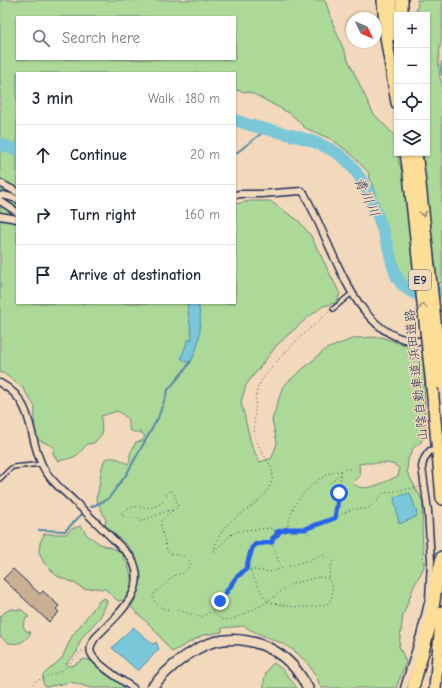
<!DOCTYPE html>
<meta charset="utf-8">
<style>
:root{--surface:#fff;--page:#f6f6f7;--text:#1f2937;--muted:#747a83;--line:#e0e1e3}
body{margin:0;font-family:"Comic Neue","Klee One",sans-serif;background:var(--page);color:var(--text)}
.controls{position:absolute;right:12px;top:12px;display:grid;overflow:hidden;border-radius:0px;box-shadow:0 1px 3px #0004}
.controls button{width:36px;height:36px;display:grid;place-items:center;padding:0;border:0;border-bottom:1px solid var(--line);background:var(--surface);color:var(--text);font:20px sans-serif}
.compass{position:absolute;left:346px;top:12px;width:36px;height:36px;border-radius:50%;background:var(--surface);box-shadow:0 1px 3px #0004;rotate:134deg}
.stop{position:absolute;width:12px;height:12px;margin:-9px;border:3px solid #2563eb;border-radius:50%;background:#fff}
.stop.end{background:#2563eb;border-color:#fff;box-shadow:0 1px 4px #0008}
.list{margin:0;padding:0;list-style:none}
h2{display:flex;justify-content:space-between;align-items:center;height:52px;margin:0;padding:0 16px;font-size:17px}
h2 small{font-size:13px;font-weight:400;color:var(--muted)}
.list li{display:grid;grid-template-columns:26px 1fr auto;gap:12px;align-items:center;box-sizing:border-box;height:60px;padding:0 16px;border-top:1px solid var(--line)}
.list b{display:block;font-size:15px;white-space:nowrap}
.list em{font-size:13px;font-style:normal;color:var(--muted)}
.icon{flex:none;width:22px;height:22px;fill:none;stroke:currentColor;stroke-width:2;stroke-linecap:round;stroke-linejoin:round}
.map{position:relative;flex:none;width:442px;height:688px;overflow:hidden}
.search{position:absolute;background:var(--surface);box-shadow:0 1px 3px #0004;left:16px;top:16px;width:220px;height:44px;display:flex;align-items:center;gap:10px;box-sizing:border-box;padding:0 14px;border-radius:0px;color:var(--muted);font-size:15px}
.panel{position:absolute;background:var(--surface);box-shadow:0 1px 3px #0004;left:16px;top:72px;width:220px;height:232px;border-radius:0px}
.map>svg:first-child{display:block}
.green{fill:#add998;stroke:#64847b;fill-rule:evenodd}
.water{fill:#7ac7d9;stroke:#548aa8}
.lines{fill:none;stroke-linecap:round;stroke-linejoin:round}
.stream{stroke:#548aa8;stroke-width:2}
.river{stroke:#7ac7d9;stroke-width:12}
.building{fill:#cbaf93;stroke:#1b2f5e}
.lane-casing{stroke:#1b2f5e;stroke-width:6}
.street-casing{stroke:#1b2f5e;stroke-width:9}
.secondary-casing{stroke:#1b2f5e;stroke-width:12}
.highway-casing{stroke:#1b2f5e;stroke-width:14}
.path{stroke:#1b2f5e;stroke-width:1;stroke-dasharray:1 3;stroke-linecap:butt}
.lane{stroke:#f3d9bb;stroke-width:3}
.street{stroke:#f3d9bb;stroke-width:6}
.secondary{stroke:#f3d9bb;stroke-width:9}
.highway{stroke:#fdde96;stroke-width:11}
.highway-bridge-casing{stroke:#1b2f5e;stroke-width:14;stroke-linecap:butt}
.highway-bridge{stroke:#fdde96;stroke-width:11}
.oneway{stroke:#8c867a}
.route{stroke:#2563eb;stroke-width:5}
.labels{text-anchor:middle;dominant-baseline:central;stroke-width:3;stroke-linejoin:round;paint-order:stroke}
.shield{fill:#f3d9bb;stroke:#5c627a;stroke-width:1}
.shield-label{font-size:12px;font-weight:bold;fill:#1b2f5e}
.street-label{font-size:13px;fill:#1b2f5e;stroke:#f3d9bb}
.water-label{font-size:14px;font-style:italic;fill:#294670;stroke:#f3d9bb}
</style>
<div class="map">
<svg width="442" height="688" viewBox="0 0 442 688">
<rect width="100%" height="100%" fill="#f3d9bb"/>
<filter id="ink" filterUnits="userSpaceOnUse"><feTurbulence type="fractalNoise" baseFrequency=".025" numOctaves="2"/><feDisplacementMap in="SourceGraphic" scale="8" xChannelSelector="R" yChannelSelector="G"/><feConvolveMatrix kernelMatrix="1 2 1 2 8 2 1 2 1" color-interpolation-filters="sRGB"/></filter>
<g filter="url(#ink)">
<g class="green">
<path d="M0 0H325L333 24 349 62 373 113 395 136 399 163 404 176 407 180 424 171 423 153H427V15H415L418 4 417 0H442C442 9 442 19 442 28 441 47 435 66 442 84V282C422 292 419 294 401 279L398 264 368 172 350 153 331 139 305 128 291 114 252 93 235 90V73H17V303H235V204L251 201H270L299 221 311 236 340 294 336 303 323 306 307 318 277 345 246 385 241 402 252 447 260 462 272 458 277 443 272 420 283 386 326 349 355 338 381 337 408 346 424 360 425 433 421 442 414 447 408 459 407 472 423 502 422 529 424 567 414 586 403 615 399 646 406 662 396 688H321C315 669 299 651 281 643 267 637 257 634 244 626L222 628V632L203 635 172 652 154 629 131 607C140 595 143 567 134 554 128 544 113 533 105 525L106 520 96 498C101 486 99 472 105 459 115 456 119 459 128 464L130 460V454L136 442 142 441 145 436 140 432H133L129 429C130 419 125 415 117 411L101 416 102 434 94 443 87 444C76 458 76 457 58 461L53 454 54 447 37 439 34 429 35 407 22 387 3 373H0ZM17 17H235V59H17ZM366 463H387L395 465 399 468V472L398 476C386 481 363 495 353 483L360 476 359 464Z"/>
<polygon points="81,526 87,535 100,544 120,551 128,565 131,576 130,590 124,600 118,601 105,589 94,588 84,589 72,582 57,576 44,563 39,552 40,543 44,534 66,534 71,529"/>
<path d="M105 598 107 602C105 606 103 612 100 617 92 628 78 637 77 652L66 664 69 666H72L84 659 92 661 105 674 125 686V688H91L71 682 46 687 43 683V675L62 658 72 636 100 600Z"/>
<path d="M11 609 22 610 29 617 26 618 23 626 26 631 31 632C25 645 9 648 0 636V617L5 612Z"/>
<path d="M274 663 283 670 297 688H264C263 679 266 668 274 663Z"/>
</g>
<g class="water">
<path d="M187 303H198C203 324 200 345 190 364L181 358 188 340 192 339Z"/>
<polygon points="410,493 417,513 416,517 399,524 394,497"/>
<polygon points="133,627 153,644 156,642 159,649 138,671 112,648"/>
</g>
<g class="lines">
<g class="stream">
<polyline points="442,62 441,69 442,75"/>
<polyline points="235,154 267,129"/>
<polyline points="91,507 108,499 126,475 158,418 168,390 187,367 190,361"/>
<polyline points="39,530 65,531 82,514"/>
</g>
<g class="river">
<path d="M235 120C244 123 252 126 261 128 287 134 326 141 346 160 367 180 378 215 387 243 391 255 392 271 399 281 411 296 425 299 442 291"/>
<polyline points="0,144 17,150"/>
</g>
</g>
<polygon class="building" points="13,569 40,594 43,591 59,606 56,609 59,612 49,622 3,579"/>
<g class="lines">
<g class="lane-casing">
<g id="lane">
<polyline points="333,309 352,293"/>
<polyline points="0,479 10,469 13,467 42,464"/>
</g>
</g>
<g class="street-casing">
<g id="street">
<polyline points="0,183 17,192"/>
<path d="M235 195 240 194H261L301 191 304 193C313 210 321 228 329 246 346 284 371 343 421 341L427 336"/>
<polyline points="0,196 3,195 17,199"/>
<polyline points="0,201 17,212"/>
<polyline points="0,216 17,219"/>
<path d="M0 383C36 402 27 436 43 467 50 481 64 491 74 501 93 519 111 537 129 555 153 588 116 616 95 638 92 643 89 647 91 653 94 663 123 681 133 688"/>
<path d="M404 688 421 632 429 599 431 561 428 511 422 467C423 460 425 456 430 451"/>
</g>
</g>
<g class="secondary-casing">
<path id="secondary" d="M151 688C164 673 179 659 197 649 228 631 268 640 292 665 299 672 303 680 308 688"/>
</g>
<g class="highway-casing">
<g id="highway">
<polyline points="383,0 386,37 397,103"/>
<polyline points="391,0 392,35"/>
<polyline points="402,0 402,15"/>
<polyline points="406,153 409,174"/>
<polyline points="416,153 419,175"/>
<polyline points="432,386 442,499"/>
<polyline points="413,688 431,622 437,580 442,557"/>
<polyline points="435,688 442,612"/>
</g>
</g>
<g class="path">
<path d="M341 471C346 469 348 467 352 471"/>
<polyline points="331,483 337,476 341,475"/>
<path d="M172 510 167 511 141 521 136 518 124 517 121 513C133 500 145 513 160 504 164 501 166 495 169 491L171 490C176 495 177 501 178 507L169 513 160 523 167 551C175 559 186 550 191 564L183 573 175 575 155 593 153 598 154 601 161 608 164 609 177 610 201 617 212 611 236 578 245 569 252 548 256 544 272 542 273 538 277 534 273 528 244 530 236 532 229 536 215 551H214C220 513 260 513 271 483 278 465 262 458 257 442 253 433 254 421 255 412 256 404 255 394 258 387 260 381 266 375 270 370 287 348 308 330 329 312"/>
<path d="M287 529C289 521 291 512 295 505 304 491 322 473 339 471H341V476L335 517"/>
<polyline points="305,530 309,534"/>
<polyline points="277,532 288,529 305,529 336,517 352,509 366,509 371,506 384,493 419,487"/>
<polyline points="272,542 281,568"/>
<polyline points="246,569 271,572 324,555 330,558 333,561 330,570 329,579"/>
<path d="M319 577C319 577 325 578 326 578 335 582 333 597 329 603 314 610 283 607 268 601L291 584Z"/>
<path d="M213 612C216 615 222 620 226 620 236 620 260 606 268 601L264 597 250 571 247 569"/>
<polyline points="32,688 32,685 36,681 63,670 84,649"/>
</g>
<use href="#lane" class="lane"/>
<use href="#street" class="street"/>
<use href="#secondary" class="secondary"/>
<use href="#highway" class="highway"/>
<g class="highway-bridge-casing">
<g id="highway-bridge">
<polyline points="409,174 432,386"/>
<polyline points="419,175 442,384"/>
</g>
</g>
<use href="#highway-bridge" class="highway-bridge"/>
</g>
<defs><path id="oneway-chevron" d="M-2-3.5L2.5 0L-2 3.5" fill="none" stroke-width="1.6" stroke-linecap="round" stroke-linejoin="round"/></defs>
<g class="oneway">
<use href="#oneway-chevron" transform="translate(423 214) rotate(84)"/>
<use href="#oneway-chevron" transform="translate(423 306) rotate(-96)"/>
</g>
</g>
<g class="lines" filter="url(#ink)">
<polyline class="route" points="220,601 236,578 246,569 252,548 256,544 272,542 273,538 278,534 277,532 288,529 305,529 335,518 339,493"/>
</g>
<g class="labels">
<rect class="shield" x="409" y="270" width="22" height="20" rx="3"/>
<g class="shield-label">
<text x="420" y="280">E9</text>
</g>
<g class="street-label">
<text transform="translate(416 375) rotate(-96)">山陰自動車道;浜田道路</text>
</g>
<g class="water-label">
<text transform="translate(367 197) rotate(65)">青川川</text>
</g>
</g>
</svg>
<div class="controls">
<button>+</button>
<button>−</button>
<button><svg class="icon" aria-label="locate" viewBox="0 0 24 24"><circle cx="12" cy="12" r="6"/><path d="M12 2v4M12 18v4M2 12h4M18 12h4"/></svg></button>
<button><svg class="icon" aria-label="layers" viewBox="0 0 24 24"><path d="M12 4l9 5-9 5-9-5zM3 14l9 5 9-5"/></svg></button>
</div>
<svg class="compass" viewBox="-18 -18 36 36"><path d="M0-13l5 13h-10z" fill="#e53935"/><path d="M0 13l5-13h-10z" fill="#747a83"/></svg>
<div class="stop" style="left:339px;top:493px"></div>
<div class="stop end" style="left:220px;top:601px"></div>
<div class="search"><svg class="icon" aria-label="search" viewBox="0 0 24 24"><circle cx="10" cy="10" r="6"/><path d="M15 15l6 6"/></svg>Search here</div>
<section class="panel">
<h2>3 min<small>Walk · 180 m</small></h2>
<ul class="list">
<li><svg class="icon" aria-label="ahead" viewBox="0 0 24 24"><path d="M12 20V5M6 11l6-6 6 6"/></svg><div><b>Continue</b></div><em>20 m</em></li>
<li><svg class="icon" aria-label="right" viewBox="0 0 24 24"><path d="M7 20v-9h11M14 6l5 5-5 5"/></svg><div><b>Turn right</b></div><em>160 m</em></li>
<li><svg class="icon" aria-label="arrive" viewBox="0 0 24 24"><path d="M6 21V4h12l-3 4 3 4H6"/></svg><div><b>Arrive at destination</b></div></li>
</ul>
</section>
</div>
